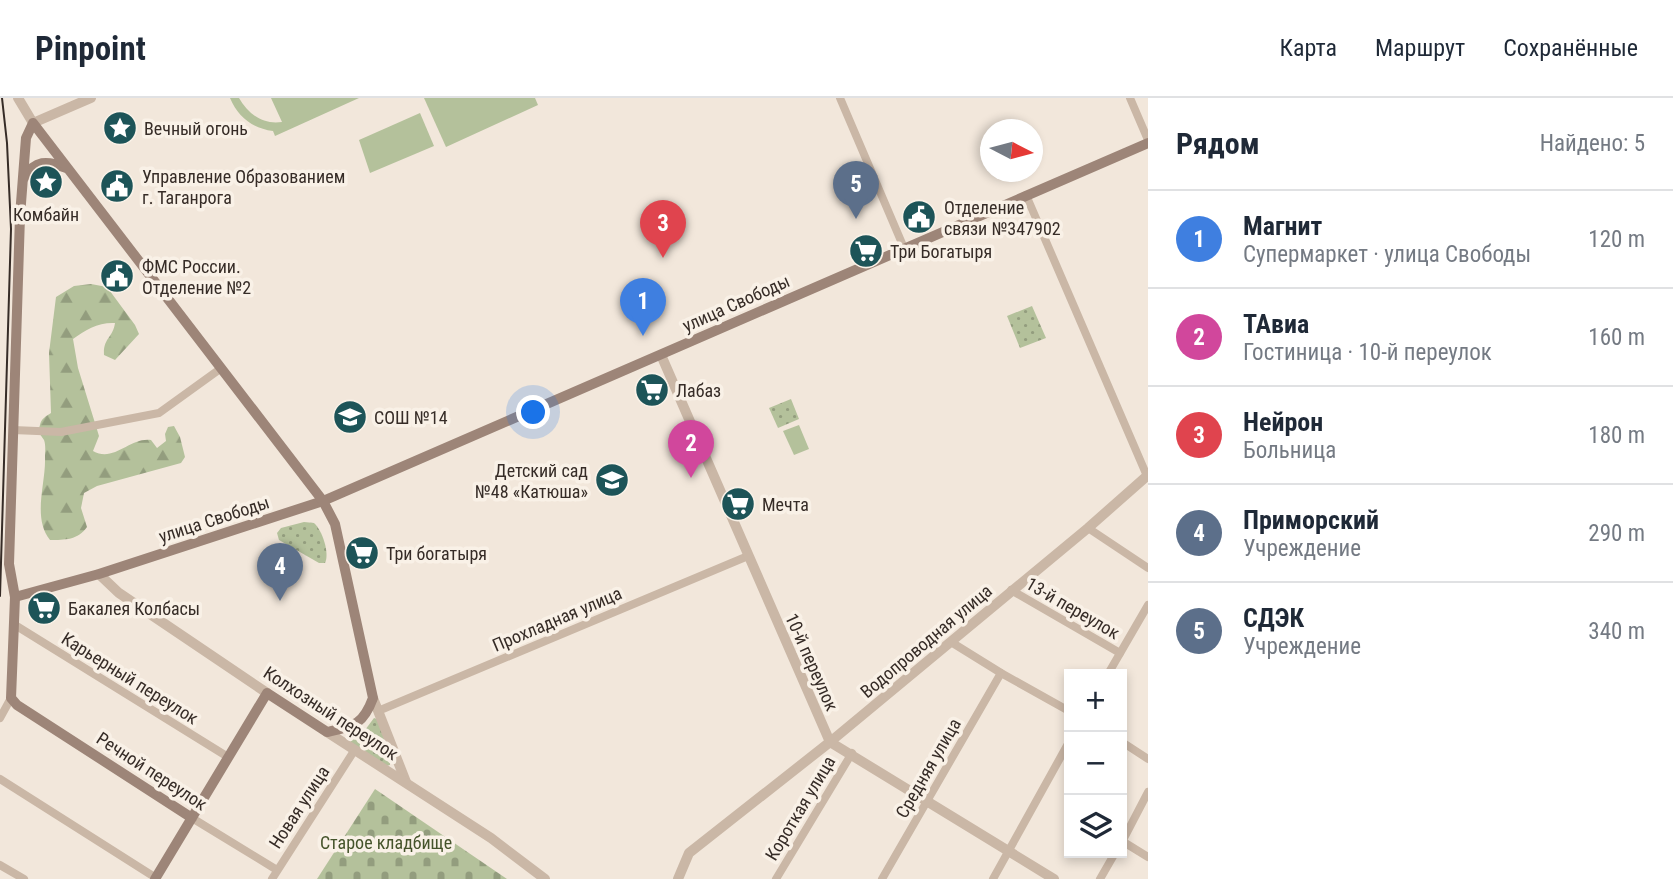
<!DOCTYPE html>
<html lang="ru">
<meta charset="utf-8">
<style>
:root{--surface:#fff;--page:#f6f6f7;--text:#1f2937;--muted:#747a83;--line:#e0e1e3;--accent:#1d5458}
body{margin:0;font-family:"Roboto Condensed",sans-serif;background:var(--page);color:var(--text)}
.controls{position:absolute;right:21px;bottom:21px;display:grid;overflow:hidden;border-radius:0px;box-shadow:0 4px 10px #0003}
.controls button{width:63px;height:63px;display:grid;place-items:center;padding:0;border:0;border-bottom:2px solid var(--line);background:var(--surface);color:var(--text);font:35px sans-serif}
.compass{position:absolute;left:980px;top:21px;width:63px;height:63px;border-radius:50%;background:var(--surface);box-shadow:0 4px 10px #0003;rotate:96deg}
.you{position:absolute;left:534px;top:315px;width:24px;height:24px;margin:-18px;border:5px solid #fff;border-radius:50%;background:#1a73e8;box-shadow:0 0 0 10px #1a73e833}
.badge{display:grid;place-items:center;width:46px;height:46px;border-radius:50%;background:var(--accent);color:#fff;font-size:23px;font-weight:700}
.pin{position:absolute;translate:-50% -58px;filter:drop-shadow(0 2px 4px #0008)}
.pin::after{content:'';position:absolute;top:37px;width:24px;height:21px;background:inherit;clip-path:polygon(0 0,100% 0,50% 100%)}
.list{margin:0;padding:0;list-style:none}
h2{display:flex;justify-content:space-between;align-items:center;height:91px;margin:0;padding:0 28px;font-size:30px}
h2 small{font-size:23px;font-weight:400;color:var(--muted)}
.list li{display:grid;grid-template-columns:46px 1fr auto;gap:21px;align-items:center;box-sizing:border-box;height:98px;padding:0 28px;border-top:2px solid var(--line)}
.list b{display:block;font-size:26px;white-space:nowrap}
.list p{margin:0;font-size:23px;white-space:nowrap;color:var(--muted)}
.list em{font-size:23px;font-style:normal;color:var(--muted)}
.icon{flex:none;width:38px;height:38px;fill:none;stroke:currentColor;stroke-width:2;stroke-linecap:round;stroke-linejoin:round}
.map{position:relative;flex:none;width:1148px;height:781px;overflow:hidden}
header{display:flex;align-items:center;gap:42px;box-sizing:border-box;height:98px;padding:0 35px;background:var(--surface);border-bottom:2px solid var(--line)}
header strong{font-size:33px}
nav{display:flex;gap:38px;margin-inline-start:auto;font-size:24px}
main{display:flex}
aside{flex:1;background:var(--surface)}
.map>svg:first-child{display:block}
.grass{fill:#b4c19b}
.forest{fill:url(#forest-firs)}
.cemetery{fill:url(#cemetery-stones)}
.park{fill:url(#park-dots)}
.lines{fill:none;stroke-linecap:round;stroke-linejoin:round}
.minor{stroke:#cab7a6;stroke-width:8}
.tertiary{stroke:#cab7a6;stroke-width:10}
.secondary{stroke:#9d8578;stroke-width:10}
.tram{stroke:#362c27;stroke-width:2}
.labels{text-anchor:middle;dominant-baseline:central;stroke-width:7;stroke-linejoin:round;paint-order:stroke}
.poi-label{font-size:18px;fill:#362c27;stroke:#f9f1e7;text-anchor:start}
.street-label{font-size:18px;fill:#362c27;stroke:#f9f1e7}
.park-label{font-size:18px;fill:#45542b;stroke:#f9f1e7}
</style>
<header>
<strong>Pinpoint</strong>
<nav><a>Карта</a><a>Маршрут</a><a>Сохранённые</a></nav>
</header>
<main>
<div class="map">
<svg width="1148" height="781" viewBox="0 0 1148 781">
<defs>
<pattern id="forest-firs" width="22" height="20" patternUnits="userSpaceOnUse" patternTransform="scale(1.75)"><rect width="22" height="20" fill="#b4c19b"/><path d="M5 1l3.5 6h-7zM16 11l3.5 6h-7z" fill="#939d7e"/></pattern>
<pattern id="cemetery-stones" width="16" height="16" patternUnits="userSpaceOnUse" patternTransform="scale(1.75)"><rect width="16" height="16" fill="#b4c19b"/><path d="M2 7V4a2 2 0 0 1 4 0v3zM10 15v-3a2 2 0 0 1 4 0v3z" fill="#939d7e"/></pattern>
<pattern id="park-dots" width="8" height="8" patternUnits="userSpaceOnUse" patternTransform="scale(1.75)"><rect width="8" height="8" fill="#b4c19b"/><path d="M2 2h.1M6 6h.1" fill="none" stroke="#939d7e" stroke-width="1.8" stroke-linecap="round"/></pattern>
</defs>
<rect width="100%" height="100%" fill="#f2e7db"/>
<g class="grass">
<path d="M230 0H239C248 16 263 27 282 24L271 0H359L275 38 273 33C252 30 238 19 230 0Z"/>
<polygon points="424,0 535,0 538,7 446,49"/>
<polygon points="420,15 434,48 370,75 359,42"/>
<polygon points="799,327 809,351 794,357 783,333"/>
</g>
<path class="forest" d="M91 186 107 189 135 227 139 236 115 262 104 257C103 240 113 240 115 225 99 224 85 232 73 241L78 270 99 338 93 353C114 365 130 339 151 342L157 350 166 343 165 336 168 329 174 328 180 339 185 359 181 365 97 388 84 395 81 410 87 429C78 442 65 442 50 442 32 419 46 386 45 359 45 355 46 347 44 342 41 337 37 335 40 327 41 321 46 318 51 315L49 255 56 199 74 188Z"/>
<polygon class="cemetery" points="375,691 507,781 317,781"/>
<g class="park">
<polygon points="1032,208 1046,240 1020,250 1007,218"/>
<polygon points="791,301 799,321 778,330 769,310"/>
<path d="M304 424 314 425C322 432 330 455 325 465H319L279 442 277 435 281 430Z"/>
<polygon points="374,620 377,621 390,656 390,667 385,668 347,643 362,636"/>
</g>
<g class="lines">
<g class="minor">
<polyline points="840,0 904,150"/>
<polyline points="1130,0 1148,42"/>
<polyline points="1026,97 1147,378"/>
<polyline points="13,332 61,334 159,315 220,271"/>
<polyline points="1088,430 1148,470"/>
<polyline points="1011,492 1120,555"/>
<polyline points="15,527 228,659"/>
<polyline points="951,544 1001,575 1069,613"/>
<polyline points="1108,576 1148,507"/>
<polyline points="378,613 748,458"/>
<polyline points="0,620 11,600"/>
<polyline points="1122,644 1148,661"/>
<polyline points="0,681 156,780"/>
<polyline points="192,720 277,772"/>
<polyline points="1122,743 1148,759"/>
<polyline points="1122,744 1148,694"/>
<polyline points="0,767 24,781"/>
<polyline points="272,781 354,653"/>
<polyline points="776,781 852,655"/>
<polyline points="882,781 1001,575"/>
<polyline points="993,781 1069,644"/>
<polyline points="1100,781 1115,755"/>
</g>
<g class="tertiary">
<polyline points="18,0 33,25 91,0"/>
<polyline points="661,257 830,644 1054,781"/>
<polyline points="99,476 119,495 267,595"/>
<polyline points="373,600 406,684"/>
<polyline points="327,634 491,740 545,781"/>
<polyline points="678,781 689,755 830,644 1088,430 1148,377"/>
</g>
<g class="secondary">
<path d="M24 80C35 62 47 62 66 70"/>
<polyline points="15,499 99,476 323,403 1148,45"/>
<path d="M155 781C193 719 230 657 267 595L327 634C354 628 363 627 373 600L335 426 323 403 33 25 26 40 20 118 9 466 15 499 11 600 17 607 192 720"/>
</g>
<polyline class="tram" points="0,498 11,131 7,45 2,0"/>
</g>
<defs>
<g id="sight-disc" transform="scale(1.75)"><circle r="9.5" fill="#1d5458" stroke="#f9f1e7"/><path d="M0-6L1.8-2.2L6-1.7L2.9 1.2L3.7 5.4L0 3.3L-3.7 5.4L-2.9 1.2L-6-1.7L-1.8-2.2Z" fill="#fff"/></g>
<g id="civic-disc" transform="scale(1.75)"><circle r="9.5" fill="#1d5458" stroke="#f9f1e7"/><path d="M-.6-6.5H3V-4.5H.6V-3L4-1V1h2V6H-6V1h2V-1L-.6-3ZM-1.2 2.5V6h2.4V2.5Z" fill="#fff"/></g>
<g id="supermarket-disc" transform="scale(1.75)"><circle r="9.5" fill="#1d5458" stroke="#f9f1e7"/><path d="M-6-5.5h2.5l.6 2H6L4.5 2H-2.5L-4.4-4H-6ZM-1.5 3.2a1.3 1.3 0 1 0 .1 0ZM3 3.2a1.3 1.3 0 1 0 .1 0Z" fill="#fff"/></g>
<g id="school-disc" transform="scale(1.75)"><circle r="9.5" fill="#1d5458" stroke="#f9f1e7"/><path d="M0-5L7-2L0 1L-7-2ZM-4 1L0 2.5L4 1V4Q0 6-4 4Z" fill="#fff"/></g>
</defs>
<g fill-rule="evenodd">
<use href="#sight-disc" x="120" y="30"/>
<use href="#sight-disc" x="46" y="84"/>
<use href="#civic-disc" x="117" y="88"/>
<use href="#civic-disc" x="919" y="119"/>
<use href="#supermarket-disc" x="866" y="153"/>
<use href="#civic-disc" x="117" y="178"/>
<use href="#supermarket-disc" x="652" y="292"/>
<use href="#school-disc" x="350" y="319"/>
<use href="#school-disc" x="612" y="382"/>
<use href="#supermarket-disc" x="738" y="406"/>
<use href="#supermarket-disc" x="362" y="455"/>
<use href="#supermarket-disc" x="44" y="510"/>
</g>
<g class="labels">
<g class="poi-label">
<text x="144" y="30">Вечный огонь</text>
<text x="142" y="78">Управление Образованием<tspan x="142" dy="21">г. Таганрога</tspan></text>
<text x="944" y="109">Отделение<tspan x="944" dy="21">связи №347902</tspan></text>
<text x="46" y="116" text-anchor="middle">Комбайн</text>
<text x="890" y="153">Три Богатыря</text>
<text x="142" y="168">ФМС России.<tspan x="142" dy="21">Отделение №2</tspan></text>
<text x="676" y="292">Лабаз</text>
<text x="374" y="319">СОШ №14</text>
<text x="588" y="372" text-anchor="end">Детский сад<tspan x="588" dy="21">№48 «Катюша»</tspan></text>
<text x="762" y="406">Мечта</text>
<text x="386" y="455">Три богатыря</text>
<text x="68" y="510">Бакалея Колбасы</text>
</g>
<g class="street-label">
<text transform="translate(736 205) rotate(-24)">улица Свободы</text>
<text transform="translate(214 421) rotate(-18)">улица Свободы</text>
<text transform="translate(1073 510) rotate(30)">13-й переулок</text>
<text transform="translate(557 521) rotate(-23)">Прохладная улица</text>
<text transform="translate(926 543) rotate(-40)">Водопроводная улица</text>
<text transform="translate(812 564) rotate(66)">10-й переулок</text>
<text transform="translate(130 580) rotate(32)">Карьерный переулок</text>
<text transform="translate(331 615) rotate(33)">Колхозный переулок</text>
<text transform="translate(928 670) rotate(-60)">Средняя улица</text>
<text transform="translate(152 673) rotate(33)">Речной переулок</text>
<text transform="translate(299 709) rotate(-57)">Новая улица</text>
<text transform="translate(800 710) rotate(-59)">Короткая улица</text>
</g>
<g class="park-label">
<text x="386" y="744">Старое кладбище</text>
</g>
</g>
</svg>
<div class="controls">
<button>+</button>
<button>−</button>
<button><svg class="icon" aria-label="layers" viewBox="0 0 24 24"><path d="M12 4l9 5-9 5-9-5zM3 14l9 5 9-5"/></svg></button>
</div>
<svg class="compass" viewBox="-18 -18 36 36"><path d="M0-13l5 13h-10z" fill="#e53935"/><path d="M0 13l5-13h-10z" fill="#747a83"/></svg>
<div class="you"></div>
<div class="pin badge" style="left:643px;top:238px;background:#3f7fe0">1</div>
<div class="pin badge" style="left:691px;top:380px;background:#d1479c">2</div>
<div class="pin badge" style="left:663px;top:160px;background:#e0444e">3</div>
<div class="pin badge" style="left:280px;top:503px;background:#5c6f8a">4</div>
<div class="pin badge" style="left:856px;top:121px;background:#5c6f8a">5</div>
</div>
<aside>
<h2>Рядом<small>Найдено: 5</small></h2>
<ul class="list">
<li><span class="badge" style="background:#3f7fe0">1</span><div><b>Магнит</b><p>Супермаркет · улица Свободы</p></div><em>120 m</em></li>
<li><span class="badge" style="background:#d1479c">2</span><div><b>ТАвиа</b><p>Гостиница · 10-й переулок</p></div><em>160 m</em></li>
<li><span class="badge" style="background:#e0444e">3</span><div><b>Нейрон</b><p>Больница</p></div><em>180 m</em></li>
<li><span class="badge" style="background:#5c6f8a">4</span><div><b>Приморский</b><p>Учреждение</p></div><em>290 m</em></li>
<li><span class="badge" style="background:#5c6f8a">5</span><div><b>СДЭК</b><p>Учреждение</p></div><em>340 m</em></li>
</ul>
</aside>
</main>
